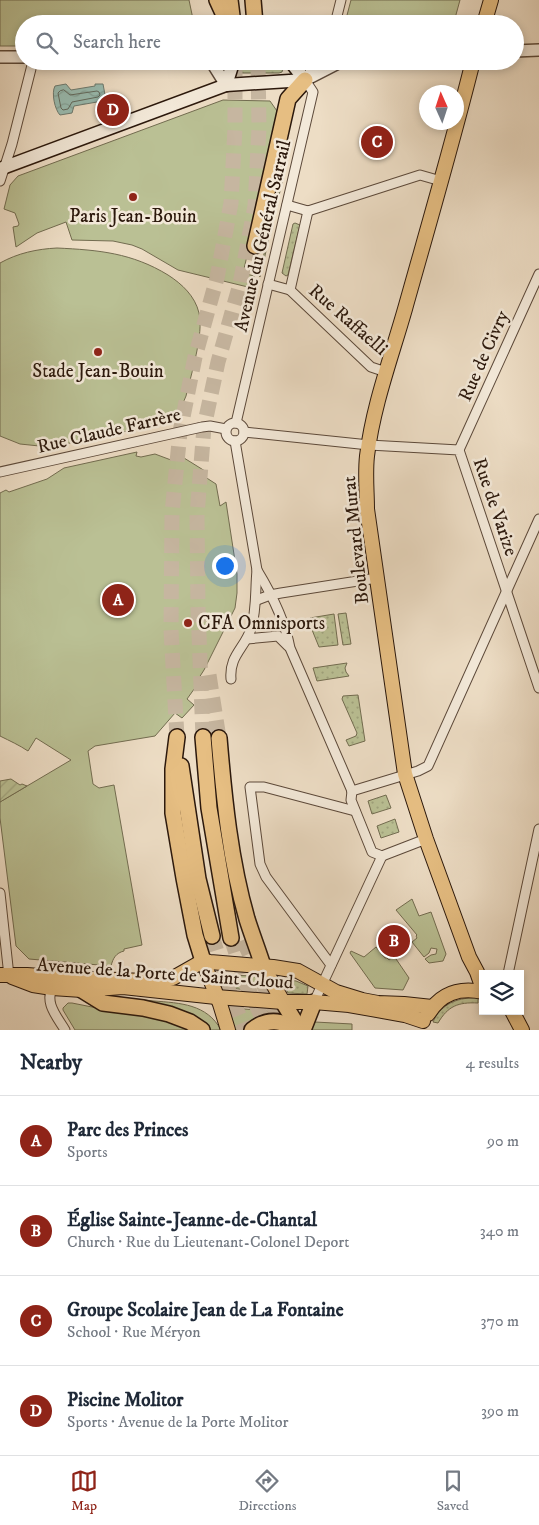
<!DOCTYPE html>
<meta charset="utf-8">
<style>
:root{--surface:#fff;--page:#f6f6f7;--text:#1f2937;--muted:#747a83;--line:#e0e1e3;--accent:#8f2418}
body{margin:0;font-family:"IM FELL DW Pica",serif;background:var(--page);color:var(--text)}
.controls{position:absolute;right:15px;bottom:15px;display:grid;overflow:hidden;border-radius:0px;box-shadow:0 2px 8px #0003}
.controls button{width:45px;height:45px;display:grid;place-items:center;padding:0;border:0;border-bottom:1px solid var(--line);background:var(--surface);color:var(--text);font:25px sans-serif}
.compass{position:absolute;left:419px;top:85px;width:45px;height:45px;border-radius:50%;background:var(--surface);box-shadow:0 2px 8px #0003;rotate:357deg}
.you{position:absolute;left:224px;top:565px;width:18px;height:18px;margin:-12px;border:4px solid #fff;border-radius:50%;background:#1a73e8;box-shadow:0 0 0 8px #1a73e833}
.badge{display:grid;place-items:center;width:32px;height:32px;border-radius:50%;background:var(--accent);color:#fff;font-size:16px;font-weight:700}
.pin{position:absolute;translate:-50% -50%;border:2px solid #fff;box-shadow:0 1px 5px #0006}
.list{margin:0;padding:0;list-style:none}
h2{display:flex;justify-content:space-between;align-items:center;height:65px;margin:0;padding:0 20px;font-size:21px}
h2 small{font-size:16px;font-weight:400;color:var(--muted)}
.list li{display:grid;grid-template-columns:32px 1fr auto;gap:15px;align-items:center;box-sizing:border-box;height:90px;padding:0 20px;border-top:1px solid var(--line)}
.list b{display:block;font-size:19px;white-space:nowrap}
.list p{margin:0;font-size:16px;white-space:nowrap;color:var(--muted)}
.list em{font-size:16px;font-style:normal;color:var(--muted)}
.icon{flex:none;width:28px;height:28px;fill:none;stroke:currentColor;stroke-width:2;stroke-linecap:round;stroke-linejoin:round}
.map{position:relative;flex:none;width:539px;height:1030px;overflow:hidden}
.search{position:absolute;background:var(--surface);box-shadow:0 2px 8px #0003;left:15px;right:15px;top:15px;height:55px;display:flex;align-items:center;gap:12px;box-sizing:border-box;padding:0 18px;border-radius:28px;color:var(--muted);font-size:19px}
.sheet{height:425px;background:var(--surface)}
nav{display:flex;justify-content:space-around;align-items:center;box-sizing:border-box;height:70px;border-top:1px solid var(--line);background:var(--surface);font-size:14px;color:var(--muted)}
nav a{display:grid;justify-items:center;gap:2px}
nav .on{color:var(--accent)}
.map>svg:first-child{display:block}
.grass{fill:url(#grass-dots);stroke:#726c50}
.park{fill:#bac094;stroke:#726c50}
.garden{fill:url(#garden-furrows);stroke:#726c50}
.water{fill:url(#water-waves);stroke:#6d7a6f}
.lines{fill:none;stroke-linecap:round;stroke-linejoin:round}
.shore{stroke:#626a5e;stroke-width:1}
.trunk-tunnel{stroke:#c6b6a0;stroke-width:15;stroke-dasharray:15 8;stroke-linecap:butt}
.minor-casing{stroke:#5c493a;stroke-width:11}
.tertiary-casing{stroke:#5c493a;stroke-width:14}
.secondary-casing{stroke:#2b180c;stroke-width:15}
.primary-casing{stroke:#2b180c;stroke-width:16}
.trunk-casing{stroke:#2b180c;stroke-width:18}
.minor{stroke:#f3e9d9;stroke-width:9}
.tertiary{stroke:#f3e9d9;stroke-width:11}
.secondary{stroke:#f3e9d9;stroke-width:12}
.primary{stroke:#e6be82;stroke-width:14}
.trunk{stroke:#e6be82;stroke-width:15}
.poi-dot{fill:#8f2418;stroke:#f3e9d9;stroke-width:2}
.labels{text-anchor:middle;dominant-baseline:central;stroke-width:5;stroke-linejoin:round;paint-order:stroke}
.poi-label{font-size:19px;fill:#2b180c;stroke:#f3e9d9}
.street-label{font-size:19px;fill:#2b180c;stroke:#f3e9d9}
</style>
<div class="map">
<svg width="539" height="1030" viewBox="0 0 539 1030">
<defs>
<pattern id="grass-dots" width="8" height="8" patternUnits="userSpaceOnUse" patternTransform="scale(1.25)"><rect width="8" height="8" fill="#bac094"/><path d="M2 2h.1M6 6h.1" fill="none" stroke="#a0a47e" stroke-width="1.8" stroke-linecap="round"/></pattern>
<pattern id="garden-furrows" width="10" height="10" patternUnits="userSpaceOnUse" patternTransform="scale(1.25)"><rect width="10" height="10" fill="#bac094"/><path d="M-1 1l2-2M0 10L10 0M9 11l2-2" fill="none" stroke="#a0a47e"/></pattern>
<pattern id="water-waves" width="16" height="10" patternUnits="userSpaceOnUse" patternTransform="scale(1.25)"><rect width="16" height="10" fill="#99bcb1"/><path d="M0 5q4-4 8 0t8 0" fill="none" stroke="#84a197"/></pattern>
</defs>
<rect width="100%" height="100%" fill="#edddc5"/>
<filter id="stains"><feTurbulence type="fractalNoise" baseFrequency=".004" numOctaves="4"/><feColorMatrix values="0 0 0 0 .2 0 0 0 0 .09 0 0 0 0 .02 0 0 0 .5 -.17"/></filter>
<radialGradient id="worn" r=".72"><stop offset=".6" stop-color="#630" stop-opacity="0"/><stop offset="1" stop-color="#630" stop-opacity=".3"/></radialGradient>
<g class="grass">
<polygon points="279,62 283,65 283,68 282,72 279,73 241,73 239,72 239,67 247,63"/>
<polygon points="286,157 288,157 260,277 259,276"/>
<polygon points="295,223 300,225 288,275 286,276 282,273 293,224"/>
<polygon points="346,613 351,644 343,645 338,614"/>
<polygon points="334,614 338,645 319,647 308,620 310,618"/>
<polygon points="347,663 345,668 346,672 349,676 317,681 313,668"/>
<polygon points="358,695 365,741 349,746 346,740 356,736 357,733 342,699 343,696"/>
<polygon points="386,795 391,808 372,814 368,801"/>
<polygon points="395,819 399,832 381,838 377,826"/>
<path d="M229 975 253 976 259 979 260 983C251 992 229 991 221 981L223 978Z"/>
<polygon points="281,979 296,981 308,986 307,994 288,993"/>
<path d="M470 998H478V1003C458 1002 448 1006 438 1023L433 1022C440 1006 454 999 470 998Z"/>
</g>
<g class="park">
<polygon points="0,0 189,0 194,24 24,24 24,46 0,46"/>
<polygon points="351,0 460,0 454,22 451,24 350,24 346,19"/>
<polygon points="223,100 270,101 277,111 254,226 243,273 254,276 252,288 178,270 142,249 132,245 113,241 72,240 66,222 37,233 16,247 13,227 18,226 19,224 15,213 4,209 10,185 18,176"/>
<path d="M57 248C99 250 132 253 168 275 182 284 195 296 199 313 204 333 191 375 186 396 181 409 175 415 163 423L96 438 49 447 20 444 0 436V263C18 253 37 249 57 248Z"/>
<path d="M137 452 136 456 141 457 155 454 171 460 176 453 205 471 202 475 216 484 220 506 226 502 237 574V593L235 608 204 670 195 684 197 685 187 699 194 705 182 718 175 713 155 736 95 746 88 751 93 784 99 788 114 785 142 945 124 949V951C116 953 113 958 111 966L29 959 16 946 0 818V802L71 760 36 738 28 751C19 745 10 741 0 736V493L6 490 9 492 47 479 64 468Z"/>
<polygon points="412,899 419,916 431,912 446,954 443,961 429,963 425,959 431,955 436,954 437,949 431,948 429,953 424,957 412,942 417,938 416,936 417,935 396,910"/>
<polygon points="376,947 385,958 387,958 389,960 394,956 409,978 403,990 375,988 350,953 351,951 364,957"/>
<path d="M108 997C123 998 138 999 154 1001 180 1003 207 1004 221 1030H209Z"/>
<polygon points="68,1003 72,1003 92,1007 142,1012 194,1030 75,1030 63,1010 63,1008"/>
<polygon points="233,1008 268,1011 269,1014 257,1017 239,1030 234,1030 230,1011"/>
<polygon points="315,1022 352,1024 352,1030 310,1030 313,1023"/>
</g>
<polygon class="garden" points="11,779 20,785 22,784 27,786 0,802 0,781"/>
<path class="water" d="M66 84 71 90 95 86V84H103L106 100 98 104 97 102 74 106 72 113 60 115C55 110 51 93 55 86Z"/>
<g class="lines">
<polygon class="shore" points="64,90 70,95 97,91 99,92 100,95 98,97 72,102 68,109 63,110 61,108 58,93 60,91"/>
<g class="trunk-tunnel">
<polyline points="209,675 219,738"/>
<polyline points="177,737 171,630 172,513 180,432 195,357 217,278 231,203 235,128 235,70"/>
<polyline points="203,737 198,609 197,515 204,427 218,362 240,284 255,206 259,128 258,61"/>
<polyline points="212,936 229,991 245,1030"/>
<polyline points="231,938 246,984 268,1030"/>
<polyline points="243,940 284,1030"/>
</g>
<g class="minor-casing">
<g id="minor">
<polyline points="335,24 341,0"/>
<polyline points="0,181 12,144 33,61"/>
<polyline points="287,205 308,211"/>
<polyline points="308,211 420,175 441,181"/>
<polyline points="268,284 290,290 371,367 386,372"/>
<polyline points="290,290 308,211"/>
<circle cx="235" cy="432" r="9"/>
<polyline points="236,423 313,92 305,80 317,61"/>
<polyline points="244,432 369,445 459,450 539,688"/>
<polyline points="459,450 539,274"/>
<polyline points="0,472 202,427 210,426 226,429"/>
<path d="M257 570C271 593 285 621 290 648L352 791"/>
<polyline points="257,600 270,595 281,593 377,578"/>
<polyline points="247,639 278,636 288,646"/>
<path d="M231 679C229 656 244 649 251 629 257 609 255 590 257 570L235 441"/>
<polyline points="352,791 418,771 428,766 539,519"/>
<polyline points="352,791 351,800 372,852 382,856 426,839"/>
<polyline points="0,893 9,976"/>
<polyline points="331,965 266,877 260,864 250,787 264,787 355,811"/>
<polyline points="508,974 539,829"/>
<path d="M53 985C44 1003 56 1015 65 1030"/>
<polyline points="314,1002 382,856"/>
</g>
</g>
<g class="tertiary-casing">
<g id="tertiary">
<polyline points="515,51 539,50"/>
<polyline points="0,57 24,57"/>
<polyline points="211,61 226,85"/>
<polyline points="305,80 342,61"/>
</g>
</g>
<g class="secondary-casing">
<g id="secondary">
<polyline points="290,61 305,80"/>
<polyline points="226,85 232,66 237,61"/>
<polyline points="0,169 226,85 305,80"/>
</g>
</g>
<g class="primary-casing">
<g id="primary">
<polyline points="484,24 491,0"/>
<path d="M473 61C452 145 428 227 405 309 391 358 373 406 367 456 365 474 367 492 367 509L405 774 426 839 469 957 477 972 483 989"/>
<polyline points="203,961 220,1004 228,1030"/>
<polyline points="263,966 283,1002"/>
<polyline points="0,975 27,975 67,978 145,981 173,978 203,961 210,962 273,967 298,971 336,992 362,1000 378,1003 404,1004 432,1007"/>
<polyline points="12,977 33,985 52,988 82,990 123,987 216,997 283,1002 314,1002 349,1005 405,1015 423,1021"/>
<polyline points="512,1011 522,1030"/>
<path d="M428 1014C441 993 459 987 483 992"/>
</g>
</g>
<g class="trunk-casing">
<g id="trunk">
<polyline points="217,0 228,24"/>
<polyline points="230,0 233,24"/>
<polyline points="253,0 255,24"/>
<polyline points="255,246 288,99 305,80"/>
<polyline points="177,737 173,769 173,813 184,878 195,935 203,961"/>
<polyline points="203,737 209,808 231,938"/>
<path d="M219 738C224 798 230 860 247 919 252 935 258 950 263 966"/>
<polyline points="181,766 198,879 212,936"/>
<polyline points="82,990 103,1003 143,1008 169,1014 190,1022 202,1030"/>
<polyline points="283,1002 300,1030"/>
<path d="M252 1030C267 1018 282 1020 297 1030"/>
<polyline points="303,1030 314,1002"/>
</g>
</g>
<use href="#minor" class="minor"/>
<use href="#tertiary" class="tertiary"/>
<use href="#secondary" class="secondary"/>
<use href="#primary" class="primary"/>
<use href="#trunk" class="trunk"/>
</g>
<g class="poi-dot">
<circle cx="133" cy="197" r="5"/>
<circle cx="98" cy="352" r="5"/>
<circle cx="188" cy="623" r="5"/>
</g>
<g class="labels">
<g class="poi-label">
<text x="133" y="216">Paris Jean-Bouin</text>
<text x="98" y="371">Stade Jean-Bouin</text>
<text x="198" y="623" text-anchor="start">CFA Omnisports</text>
</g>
<g class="street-label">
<text transform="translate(263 236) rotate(-77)">Avenue du Général Sarrail</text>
<text transform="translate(348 320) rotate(41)">Rue Raffaelli</text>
<text transform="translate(484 356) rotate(-66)">Rue de Civry</text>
<text transform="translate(109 431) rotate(-13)">Rue Claude Farrère</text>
<text transform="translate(495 507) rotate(71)">Rue de Varize</text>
<text transform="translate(356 540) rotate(-96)">Boulevard Murat</text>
<text transform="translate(165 974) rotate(4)">Avenue de la Porte de Saint-Cloud</text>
</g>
</g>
<rect width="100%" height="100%" filter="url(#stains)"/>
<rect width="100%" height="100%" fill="url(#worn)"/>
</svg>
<div class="controls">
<button><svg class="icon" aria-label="layers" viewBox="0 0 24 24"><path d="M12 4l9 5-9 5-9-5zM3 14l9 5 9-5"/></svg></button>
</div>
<svg class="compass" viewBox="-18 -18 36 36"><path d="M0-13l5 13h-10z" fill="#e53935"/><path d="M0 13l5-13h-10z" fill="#747a83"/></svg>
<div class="you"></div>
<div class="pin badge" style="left:118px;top:600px">A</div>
<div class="pin badge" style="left:394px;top:941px">B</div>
<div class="pin badge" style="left:377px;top:142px">C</div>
<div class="pin badge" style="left:113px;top:110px">D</div>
<div class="search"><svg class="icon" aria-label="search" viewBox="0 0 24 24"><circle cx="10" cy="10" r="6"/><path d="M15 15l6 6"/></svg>Search here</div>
</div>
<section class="sheet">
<h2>Nearby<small>4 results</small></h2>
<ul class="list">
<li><span class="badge">A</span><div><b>Parc des Princes</b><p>Sports</p></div><em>90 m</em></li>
<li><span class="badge">B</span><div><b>Église Sainte-Jeanne-de-Chantal</b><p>Church · Rue du Lieutenant-Colonel Deport</p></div><em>340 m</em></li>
<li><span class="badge">C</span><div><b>Groupe Scolaire Jean de La Fontaine</b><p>School · Rue Méryon</p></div><em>370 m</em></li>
<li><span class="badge">D</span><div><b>Piscine Molitor</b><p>Sports · Avenue de la Porte Molitor</p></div><em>390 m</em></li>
</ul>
</section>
<nav>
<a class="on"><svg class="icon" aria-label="map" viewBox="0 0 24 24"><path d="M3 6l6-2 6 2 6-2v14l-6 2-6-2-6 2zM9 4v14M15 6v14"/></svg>Map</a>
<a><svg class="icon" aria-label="directions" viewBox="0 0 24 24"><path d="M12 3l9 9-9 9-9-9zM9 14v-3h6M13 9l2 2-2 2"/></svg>Directions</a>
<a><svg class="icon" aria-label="saved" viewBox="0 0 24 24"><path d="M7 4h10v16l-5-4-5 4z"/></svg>Saved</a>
</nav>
